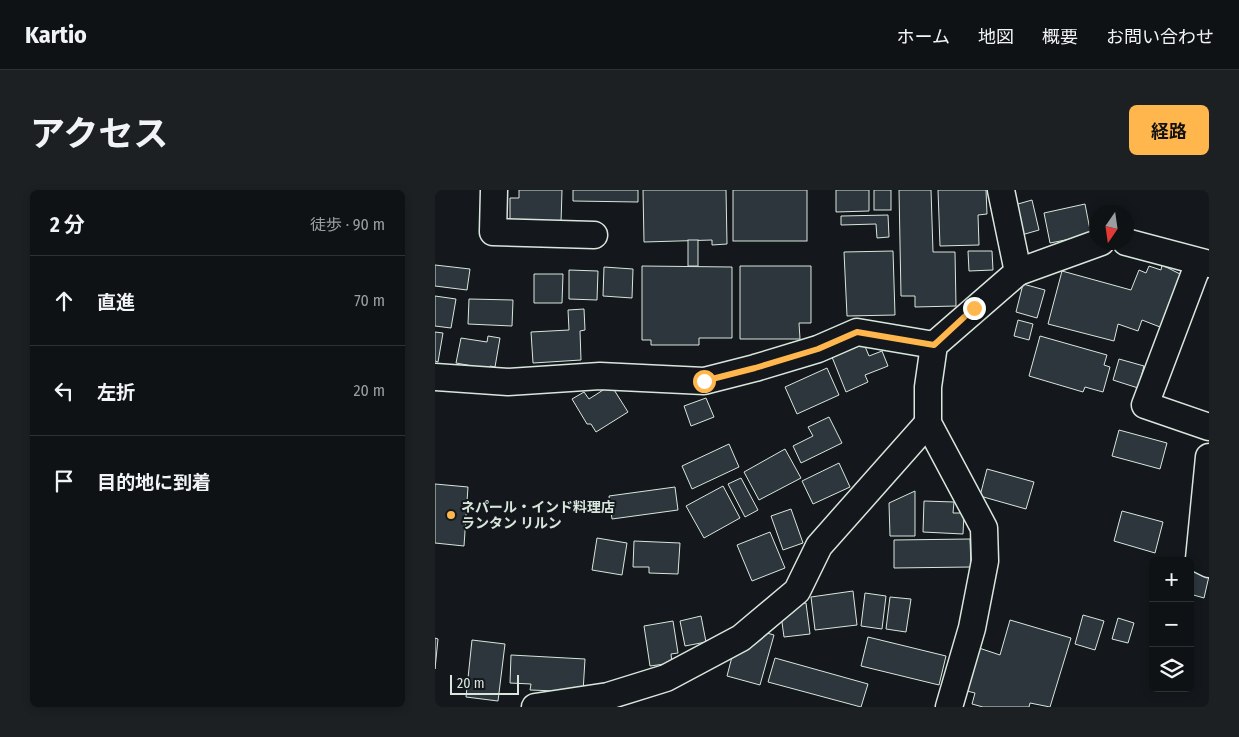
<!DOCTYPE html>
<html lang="ja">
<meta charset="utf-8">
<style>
:root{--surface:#0f1215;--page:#1d2022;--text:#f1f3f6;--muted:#9b9ea0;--line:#2f3234;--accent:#ffb74d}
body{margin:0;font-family:"Fira Sans Condensed","Noto Sans JP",sans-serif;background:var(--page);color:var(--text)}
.controls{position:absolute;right:15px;bottom:15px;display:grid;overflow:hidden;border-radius:8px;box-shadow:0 2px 8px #0003}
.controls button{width:45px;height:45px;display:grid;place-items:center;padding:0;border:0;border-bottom:1px solid var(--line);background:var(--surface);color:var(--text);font:25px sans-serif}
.compass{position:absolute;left:654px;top:15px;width:45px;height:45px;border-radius:50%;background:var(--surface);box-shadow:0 2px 8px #0003;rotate:193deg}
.scale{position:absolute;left:15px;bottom:12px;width:69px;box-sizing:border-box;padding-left:5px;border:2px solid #d8e6dc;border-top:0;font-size:14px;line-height:18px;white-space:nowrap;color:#d8e6dc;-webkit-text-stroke:4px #14181c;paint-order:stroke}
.stop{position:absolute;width:15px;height:15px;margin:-11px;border:4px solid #ffb74d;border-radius:50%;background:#fff}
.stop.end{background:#ffb74d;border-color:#fff;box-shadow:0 1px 5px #0008}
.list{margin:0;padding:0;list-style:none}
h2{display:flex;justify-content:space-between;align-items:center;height:65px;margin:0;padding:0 20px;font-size:21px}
h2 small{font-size:16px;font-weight:400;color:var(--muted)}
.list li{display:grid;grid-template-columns:32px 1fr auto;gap:15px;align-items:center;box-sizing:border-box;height:90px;padding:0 20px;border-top:1px solid var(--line)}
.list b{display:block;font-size:19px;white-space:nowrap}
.list em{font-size:16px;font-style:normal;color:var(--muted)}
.icon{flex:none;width:28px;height:28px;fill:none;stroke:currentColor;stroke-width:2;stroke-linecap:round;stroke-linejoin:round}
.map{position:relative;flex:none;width:774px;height:517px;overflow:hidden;border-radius:8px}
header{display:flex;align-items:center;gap:30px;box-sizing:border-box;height:70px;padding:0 25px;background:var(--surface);border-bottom:1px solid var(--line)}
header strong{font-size:24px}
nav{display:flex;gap:28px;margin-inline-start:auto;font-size:18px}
.intro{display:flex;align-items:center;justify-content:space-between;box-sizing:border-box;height:120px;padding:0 30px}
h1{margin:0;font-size:35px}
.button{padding:12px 22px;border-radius:8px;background:var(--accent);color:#111;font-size:18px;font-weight:700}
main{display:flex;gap:30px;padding:0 30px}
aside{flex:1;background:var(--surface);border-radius:8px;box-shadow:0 2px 8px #0003}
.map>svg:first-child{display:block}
.building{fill:#2c363c;stroke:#d8e6dc}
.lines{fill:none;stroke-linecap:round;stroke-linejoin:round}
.minor-casing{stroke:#d8e6dc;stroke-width:29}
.minor{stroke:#14181c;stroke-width:26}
.route{stroke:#ffb74d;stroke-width:6}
.poi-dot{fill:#ffb74d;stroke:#14181c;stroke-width:2}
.labels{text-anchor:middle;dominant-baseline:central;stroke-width:4;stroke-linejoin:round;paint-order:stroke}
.poi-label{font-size:14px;font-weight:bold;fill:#d8e6dc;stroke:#14181c;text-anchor:start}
</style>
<header>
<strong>Kartio</strong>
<nav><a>ホーム</a><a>地図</a><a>概要</a><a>お問い合わせ</a></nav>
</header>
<div class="intro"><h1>アクセス</h1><a class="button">経路</a></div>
<main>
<aside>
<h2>2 分<small>徒歩 · 90 m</small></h2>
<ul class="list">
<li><svg class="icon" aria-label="ahead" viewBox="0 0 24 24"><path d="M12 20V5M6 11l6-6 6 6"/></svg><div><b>直進</b></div><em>70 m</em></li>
<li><svg class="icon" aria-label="left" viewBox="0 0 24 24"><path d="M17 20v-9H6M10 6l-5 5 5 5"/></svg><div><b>左折</b></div><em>20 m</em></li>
<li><svg class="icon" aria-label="arrive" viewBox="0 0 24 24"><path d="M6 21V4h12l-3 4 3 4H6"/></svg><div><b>目的地に到着</b></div></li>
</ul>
</aside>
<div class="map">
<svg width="774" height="517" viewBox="0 0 774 517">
<rect width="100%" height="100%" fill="#14181c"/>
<g class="building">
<polygon points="84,0 127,0 126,33 75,32 75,8 84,8"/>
<polygon points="138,0 203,0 203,12 138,11"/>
<polygon points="208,0 291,0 292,54 277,55 277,50 209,52"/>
<rect x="298" y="0" width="74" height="51"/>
<polygon points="401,0 434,0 434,21 401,22"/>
<rect x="439" y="0" width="17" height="20"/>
<polygon points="464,0 496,0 498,62 520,62 521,116 480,117 480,106 466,106"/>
<polygon points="503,0 551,0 552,24 543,25 544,55 505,56"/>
<polygon points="597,10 604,40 583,46 576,16"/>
<polygon points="650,14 656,45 615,53 609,23"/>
<polygon points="453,25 454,47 442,48 441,34 406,35 406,26"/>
<rect x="253" y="50" width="10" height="26"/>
<polygon points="458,61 460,125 412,126 409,62"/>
<polygon points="533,61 557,61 558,80 534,81"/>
<polygon points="0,75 35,79 32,100 0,96"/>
<polygon points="727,75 747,85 725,137 707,130 703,141 683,134 679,151 613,134 627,81 696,100 704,80 711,83 714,76 726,80"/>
<polygon points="207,76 297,77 297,148 264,148 264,155 216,155 216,150 207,150"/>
<polygon points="305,76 376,76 376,133 364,133 365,149 305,149"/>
<polygon points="169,77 198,79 197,108 168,106"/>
<polygon points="134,80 163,81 162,110 134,109"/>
<polygon points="99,84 128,84 127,113 99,113"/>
<polygon points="588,94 610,100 602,128 581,122"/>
<polygon points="0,106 21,109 16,138 0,136"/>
<polygon points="34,109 78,110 77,136 33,134"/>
<polygon points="149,119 150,140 145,141 146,170 98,173 96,142 134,140 133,120"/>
<polygon points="583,130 598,134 594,150 579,146"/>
<polygon points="0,142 8,143 3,172 0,171"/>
<polygon points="53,146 65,148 60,177 55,176 54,179 21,173 26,148 52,152"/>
<polygon points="605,146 672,165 669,175 675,177 668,202 650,197 648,202 594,186"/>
<polygon points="429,154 434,166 447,161 453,176 430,185 433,192 411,202 397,167"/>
<polygon points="684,169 709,176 703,198 678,190"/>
<polygon points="392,178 404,205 362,224 350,197"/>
<polygon points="176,195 193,222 161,242 156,234 152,234 137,209 149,202 154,209"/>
<polygon points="271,208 279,227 256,236 249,216"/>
<polygon points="394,227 407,253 366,273 358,256 378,246 373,237"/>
<polygon points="684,240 732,253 725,279 677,266"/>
<polygon points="294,254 304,277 257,299 247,276"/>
<polygon points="350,259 366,288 324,310 309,282"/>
<polygon points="404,273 415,297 378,314 367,291"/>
<polygon points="552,279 599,292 591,319 545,306"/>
<polygon points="306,288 323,320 310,327 293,294"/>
<polygon points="0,294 33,297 29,356 0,353"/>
<polygon points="288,296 305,328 269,348 251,316"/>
<polygon points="240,297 243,320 177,329 174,306"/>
<polygon points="480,301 480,346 455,346 454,313"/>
<polygon points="489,311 519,312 518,323 529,323 528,344 488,342"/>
<polygon points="356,319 368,353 348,360 336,326"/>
<polygon points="687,321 728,332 720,363 679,351"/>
<polygon points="335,342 350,378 317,391 302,355"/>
<polygon points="162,348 192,353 187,385 157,380"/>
<polygon points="535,349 536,377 459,378 459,350"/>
<polygon points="199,351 245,353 243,384 214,383 214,377 198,377"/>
<polygon points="755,381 774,386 769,408 755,404"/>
<polygon points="418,401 422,435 380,440 376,407"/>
<polygon points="430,403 451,406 447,439 426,436"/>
<polygon points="455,407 476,409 471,442 451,439"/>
<polygon points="371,413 375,444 349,447 346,425 357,423 356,414"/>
<polygon points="648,425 669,431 660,460 640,454"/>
<polygon points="266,426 271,452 250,456 245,431"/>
<polygon points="683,428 699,433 693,453 677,449"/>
<polygon points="575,430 636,448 615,517 595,513 594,517 548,517 537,514 540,503 532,501 544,458 565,465"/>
<polygon points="238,431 243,463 236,464 237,473 215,476 209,436"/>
<polygon points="325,441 339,445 325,495 292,486 299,459"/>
<polygon points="433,447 511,466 504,495 426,476"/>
<polygon points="0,448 3,449 0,479"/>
<polygon points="37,450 70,454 63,511 31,507"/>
<polygon points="76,465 150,469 148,502 95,500 96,494 75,493"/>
<polygon points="340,468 433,494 426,517 333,492"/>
</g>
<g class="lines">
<g class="minor-casing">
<g id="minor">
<polyline points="59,0 58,42 159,45"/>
<polyline points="691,52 774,74"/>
<polyline points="764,72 710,215 774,237"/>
<polyline points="583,82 666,52"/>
<polyline points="0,187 73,192 165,186 269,191 320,178 383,159 422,142 499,155"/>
<polyline points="774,267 764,369 774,374"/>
<polyline points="100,517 173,506 231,488 306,448 362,401 384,356 493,233"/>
<polyline points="514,517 537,438 550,371 549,338 493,233 493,197 499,155 583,82 566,0"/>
</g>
</g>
<use href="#minor" class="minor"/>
</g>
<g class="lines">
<polyline class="route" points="269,191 320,178 383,159 422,142 499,155 539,118"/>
</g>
<circle class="poi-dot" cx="16" cy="325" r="5"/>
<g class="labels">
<g class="poi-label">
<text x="26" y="317">ネパール・インド料理店<tspan x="26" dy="16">ランタン リルン</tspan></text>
</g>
</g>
</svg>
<div class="controls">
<button>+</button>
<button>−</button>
<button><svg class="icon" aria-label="layers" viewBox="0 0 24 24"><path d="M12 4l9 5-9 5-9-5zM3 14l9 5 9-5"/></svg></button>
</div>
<svg class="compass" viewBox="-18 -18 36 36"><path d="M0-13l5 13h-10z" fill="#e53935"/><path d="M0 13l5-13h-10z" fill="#9b9ea0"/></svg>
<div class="scale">20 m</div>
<div class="stop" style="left:269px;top:191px"></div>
<div class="stop end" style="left:539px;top:118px"></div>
</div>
</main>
